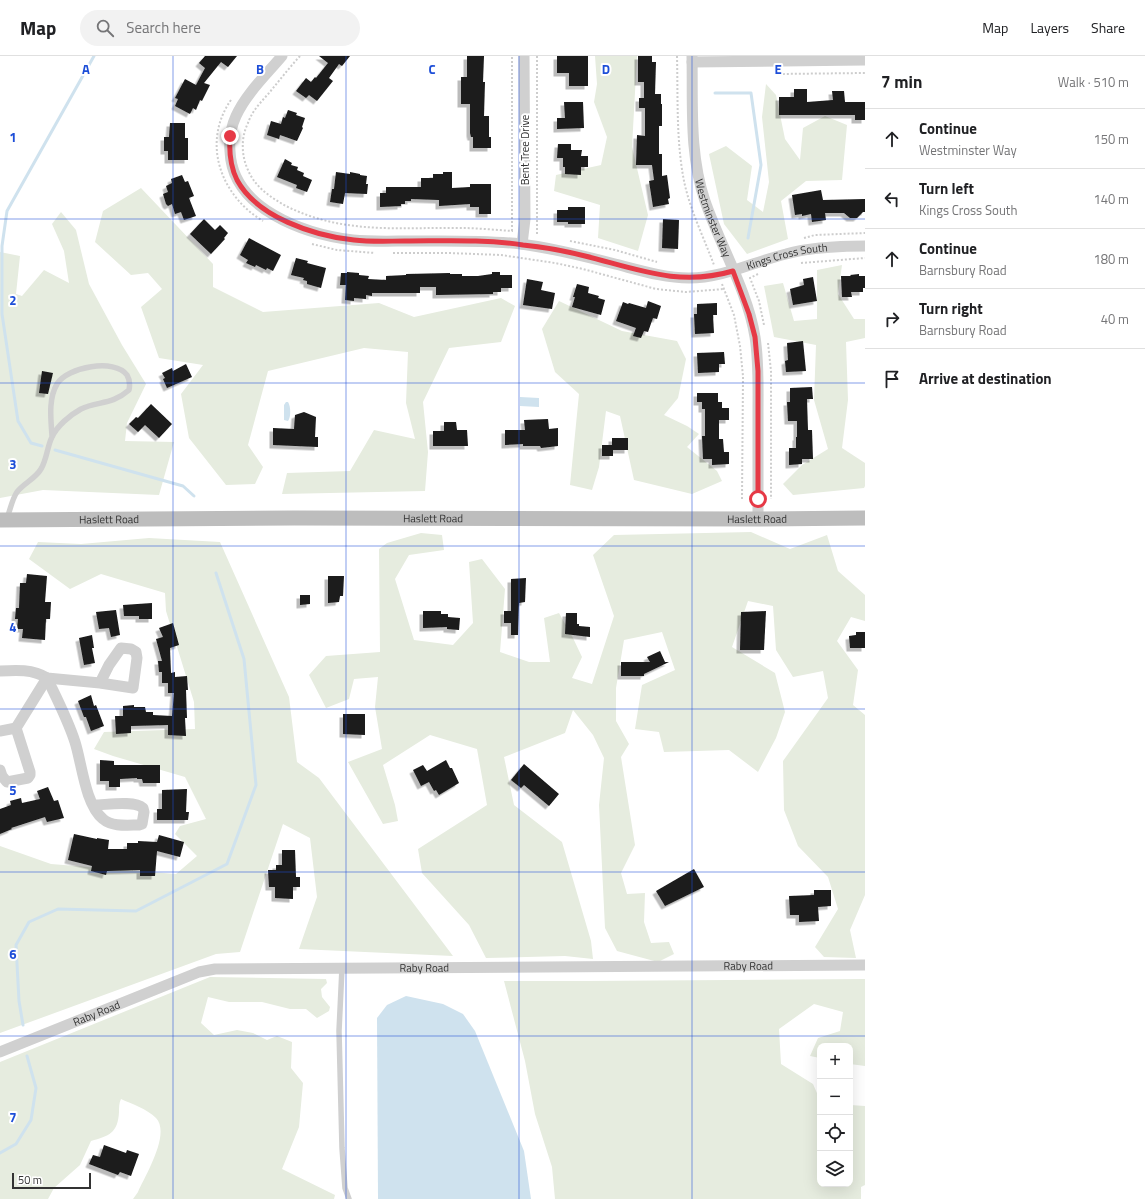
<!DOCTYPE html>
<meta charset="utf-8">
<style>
:root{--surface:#fff;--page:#f2f2f2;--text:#202124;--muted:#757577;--line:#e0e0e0}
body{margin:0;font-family:"Titillium Web",sans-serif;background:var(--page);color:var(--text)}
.controls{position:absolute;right:12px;bottom:12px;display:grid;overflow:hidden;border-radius:8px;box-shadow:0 4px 16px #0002}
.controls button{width:36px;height:36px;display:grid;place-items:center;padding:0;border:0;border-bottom:1px solid var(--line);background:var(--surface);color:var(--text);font:20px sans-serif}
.scale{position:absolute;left:12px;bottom:10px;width:79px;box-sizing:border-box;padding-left:4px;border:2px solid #333;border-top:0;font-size:11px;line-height:14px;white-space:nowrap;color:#333;-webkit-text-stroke:3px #fff;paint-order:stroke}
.stop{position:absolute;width:12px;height:12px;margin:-9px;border:3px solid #e63946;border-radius:50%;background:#fff}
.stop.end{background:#e63946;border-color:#fff;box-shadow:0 1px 4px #0008}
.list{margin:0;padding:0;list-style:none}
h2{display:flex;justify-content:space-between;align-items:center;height:52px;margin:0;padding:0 16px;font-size:17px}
h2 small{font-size:13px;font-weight:400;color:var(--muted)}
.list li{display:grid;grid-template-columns:26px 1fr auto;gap:12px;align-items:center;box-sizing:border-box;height:60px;padding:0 16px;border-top:1px solid var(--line)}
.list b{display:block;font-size:15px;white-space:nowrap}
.list p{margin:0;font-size:13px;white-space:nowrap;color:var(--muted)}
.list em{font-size:13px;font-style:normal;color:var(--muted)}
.icon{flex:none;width:22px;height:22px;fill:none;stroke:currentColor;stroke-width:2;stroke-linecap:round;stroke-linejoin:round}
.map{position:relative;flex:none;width:865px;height:1143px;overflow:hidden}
header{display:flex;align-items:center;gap:24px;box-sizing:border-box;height:56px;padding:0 20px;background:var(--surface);border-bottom:1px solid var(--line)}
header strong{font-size:19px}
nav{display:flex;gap:22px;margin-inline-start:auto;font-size:14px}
.search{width:280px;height:36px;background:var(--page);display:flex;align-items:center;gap:10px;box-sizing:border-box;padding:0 14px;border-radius:22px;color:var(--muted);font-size:15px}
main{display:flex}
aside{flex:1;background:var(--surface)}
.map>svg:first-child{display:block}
.green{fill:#e6ecdf}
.water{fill:#cfe2ee}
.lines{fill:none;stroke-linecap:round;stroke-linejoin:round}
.stream{stroke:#cfe2ee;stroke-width:3}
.building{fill:#1a1a1a;filter:url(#shadow)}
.path{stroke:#cdcdcd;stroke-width:2;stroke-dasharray:2 2;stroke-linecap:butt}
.lane{stroke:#d0d0d0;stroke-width:5.5}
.street{stroke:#d0d0d0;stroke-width:11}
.secondary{stroke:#bdbdbd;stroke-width:15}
.route{stroke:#e63946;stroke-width:5}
.grid{fill:none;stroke:#1d4ed8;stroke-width:1;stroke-opacity:0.55}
.labels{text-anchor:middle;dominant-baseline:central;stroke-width:4;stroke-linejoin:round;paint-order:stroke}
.street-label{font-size:11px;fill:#333;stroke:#fff}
.grid-label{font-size:13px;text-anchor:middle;font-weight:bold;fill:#1d4ed8;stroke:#fff;stroke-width:4;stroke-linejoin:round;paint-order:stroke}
</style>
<header>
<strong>Map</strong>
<div class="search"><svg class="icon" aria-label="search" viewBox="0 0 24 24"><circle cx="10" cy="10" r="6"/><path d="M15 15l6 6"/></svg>Search here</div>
<nav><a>Map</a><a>Layers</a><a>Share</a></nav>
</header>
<main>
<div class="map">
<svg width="865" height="1143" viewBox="0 0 865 1143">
<defs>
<filter id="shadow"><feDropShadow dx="-3.5" dy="3.5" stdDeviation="0" flood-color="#0004"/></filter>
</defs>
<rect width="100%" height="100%" fill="#fff"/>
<g class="green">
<polygon points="595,0 637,0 632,91 648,159 638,195 598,182 600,149 554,135 556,119 601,109 607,81 594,46 597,28"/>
<polygon points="766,28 776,39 785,83 800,104 803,72 825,60 847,69 842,124 806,125 781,145 788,183 747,198 724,168 709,98 726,90 752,110 747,144 763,156 769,126 762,61"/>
<polygon points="141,132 213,208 213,231 263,256 379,247 414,261 501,242 515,250 501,286 449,292 423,346 428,396 425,435 282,438 287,417 350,415 374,374 415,383 406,347 408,296 364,292 268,315 248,389 263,411 255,428 226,429 189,382 181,338 203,309 159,302 141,251 162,233 148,217 131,219 95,186 103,155"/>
<polygon points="61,156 76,174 89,228 122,289 146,328 127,367 125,385 174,386 159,439 43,434 0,442 0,196 20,200 16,238 22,240 44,214 69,227 64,195 52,168"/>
<polygon points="842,209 838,238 854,263 865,263 865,282 846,286 848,344 842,392 865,407 865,430 864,432 793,439 783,428 802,409 828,393 814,344 816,289 774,281 764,230 783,227 794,265 817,263 817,214"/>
<polygon points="559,245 622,275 677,285 686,303 678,342 664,359 687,370 699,378 687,391 717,415 722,425 692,438 634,424 620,360 606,355 599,411 592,434 570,429 579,338 555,316 542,273"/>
<polygon points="751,476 790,493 827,479 838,515 865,539 865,565 851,561 837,585 858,614 853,649 865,659 865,839 850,874 856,902 824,901 815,891 838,853 828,821 798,790 784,754 783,705 828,642 823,615 793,621 776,594 773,550 748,545 732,591 775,617 785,656 776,682 758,716 729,694 664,696 659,676 635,673 642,629 675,614 662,576 624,584 616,632 616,665 629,688 621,701 635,789 621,817 627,838 645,837 644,866 651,887 669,886 674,898 658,906 617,895 605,872 599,749 604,702 593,679 573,654 565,677 504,701 514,749 562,786 591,885 593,903 565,900 486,902 469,869 422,817 418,793 487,749 477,693 430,679 383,709 395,749 398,765 383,768 348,706 382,693 375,651 378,621 354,623 349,643 326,652 309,619 326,600 380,596 379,493 387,487 421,477 442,479 444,494 409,499 395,523 414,584 453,589 473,567 469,506 482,503 505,533 500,596 529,606 550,606 544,562 559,557 573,582 582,601 572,622 592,628 614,560 593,499 614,479"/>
<polygon points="149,482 220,486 289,641 297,706 319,722 453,900 299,893 317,841 310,782 283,768 240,896 216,898 0,977 0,790 51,808 176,818 197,800 175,778 180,770 206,763 185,721 113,700 94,693 104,676 195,673 194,646 166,555 165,537 101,518 70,533 29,503 38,486 81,488"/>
<path d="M210 921 326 923 327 927 321 933 322 941 330 951 329 955 317 962 306 953H290L262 946H229L208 941 201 967 214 979 237 974 253 977 267 984 277 980 292 986 291 1012 303 1027 299 1071 282 1113 335 1139 334 1143H133L138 1136C145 1120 171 1078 156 1062 147 1053 132 1048 121 1043 119 1047 119 1051 119 1056 118 1077 109 1080 91 1085L80 1109 54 1132 48 1143H0V1006Z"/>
<polygon points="865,923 865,1010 850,1008 850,990 820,990 820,1002 810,1000 818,982 840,975 843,956 814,948 779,973 781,1008 813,1028 820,1044 820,1128 850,1128 850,1049 865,1050 865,1129 861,1131 861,1143 555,1143 552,1111 535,1058 525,1005 504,925 587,925"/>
</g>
<g class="water">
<polygon points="520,341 539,342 539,351 520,350"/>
<path d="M286 346H288C291 351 291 361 288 365L284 364V349Z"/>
<polygon points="406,940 443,948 463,958 475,975 524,1095 531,1143 378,1143 377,962 387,949"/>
</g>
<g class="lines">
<g class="stream">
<polyline points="715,37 751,37 761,109 748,182"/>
<polyline points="42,390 31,387 18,365 2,258 2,190 7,155 94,0"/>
<polyline points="55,394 183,430 194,440"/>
<polyline points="23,969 19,945 16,889 29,866 58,853 136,855 227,808 256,729 244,603 216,517"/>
<polyline points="0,1097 16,1088 31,1064 36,1032 27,1000"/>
</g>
</g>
<g class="building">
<polygon points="205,0 237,0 228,11 221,6 204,27 210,29 202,45 200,44 196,54 193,52 190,58 175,50 178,43 175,42 185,23 196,29 205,12 199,7"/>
<polygon points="319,0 350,0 342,10 339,8 329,22 333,25 317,45 309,39 306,42 296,35 306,22 311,26 315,21 316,22 328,7"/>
<polygon points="467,0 484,0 483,26 485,26 484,60 489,60 489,81 491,81 491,92 473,92 473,81 471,81 470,77 470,48 461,48 461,21 467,21"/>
<polygon points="557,0 588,0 588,30 569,30 569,17 557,17"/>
<polygon points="638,0 652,0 652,6 656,6 655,38 661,38 661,48 662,48 662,70 659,70 659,98 662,98 662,120 667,119 670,142 668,143 669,148 653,151 649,125 654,124 652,109 636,109 637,79 645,80 645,52 639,52 639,42 644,42 644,26 638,26"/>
<polygon points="794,33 807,33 807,46 833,44 832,35 844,35 845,46 865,46 865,64 855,64 855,59 779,59 779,41 794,41"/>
<polygon points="564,46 583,46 584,72 557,73 557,62 565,62"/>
<polygon points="288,54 297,57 296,59 305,62 302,71 303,72 297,85 280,79 279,83 267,79 271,65 281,68 283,61 285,62"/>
<polygon points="170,67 185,67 185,82 188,82 188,104 168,104 168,95 164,95 164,81 169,81"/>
<polygon points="558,88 571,88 571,94 582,94 581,100 588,100 588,111 581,111 581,119 565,118 565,111 563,111 563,102 557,102"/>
<polygon points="285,103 292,107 291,109 298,111 297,114 304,117 303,120 312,124 307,136 296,132 297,129 277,121"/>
<polygon points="336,116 350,118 350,116 360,118 360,119 367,120 366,128 368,128 367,138 345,137 343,148 330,146 332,133 334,133"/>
<polygon points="443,116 452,116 452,132 470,131 470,128 491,128 491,158 479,158 479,151 470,151 470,148 439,150 439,144 411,143 411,145 405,145 405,148 401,148 401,150 380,151 380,137 386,137 386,131 421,131 421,122 433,122 433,118 443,118"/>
<polygon points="182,119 185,126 188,125 194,140 189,142 196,160 184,164 181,156 175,158 172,148 168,150 166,148 163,138 168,136 166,130 172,127 171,123"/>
<polygon points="821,134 823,144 865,143 865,156 863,156 857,162 850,162 844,157 825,157 826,164 812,166 811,158 802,160 802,158 795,159 792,139"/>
<polygon points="568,151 585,151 585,168 568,168 568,166 557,166 557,154 568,154"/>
<polygon points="204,163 215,174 220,169 228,177 224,182 225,183 211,198 190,178"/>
<polygon points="663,163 679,164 678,193 662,192"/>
<polygon points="249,182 281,199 273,215 267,212 266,214 256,209 255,211 246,207 248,204 240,199"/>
<polygon points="296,202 308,205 307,207 326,212 321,232 307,228 307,225 303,224 304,222 291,219"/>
<polygon points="347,216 359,217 359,219 369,220 368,223 386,224 386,220 406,219 406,218 450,217 450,218 462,218 462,220 478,220 492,218 492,216 500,216 500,219 512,219 512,232 501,232 501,236 493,236 493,238 436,239 436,231 420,231 420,237 372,237 372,240 366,239 366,243 354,242 354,245 345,244 346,229 340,229 341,217 347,217"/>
<polygon points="859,218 859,220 865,220 865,232 863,232 863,236 851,236 852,241 842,241 841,220 851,220 850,219"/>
<polygon points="813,221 817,245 793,249 790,233 804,229 803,223"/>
<polygon points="527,223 543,226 541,234 555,237 552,253 523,249"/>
<polygon points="577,228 589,231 588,237 599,240 598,242 605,244 601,259 572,251 575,241 573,241"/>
<polygon points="648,245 661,250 657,263 653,262 648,276 644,275 641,282 633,280 636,272 616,265 623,246 628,248 629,247 646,252"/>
<polygon points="717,247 717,259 713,259 714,277 695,278 694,258 697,258 697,248"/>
<polygon points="803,285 806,315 786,316 785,305 788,304 787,287"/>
<polygon points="724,296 725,308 719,308 719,316 698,317 697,297"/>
<polygon points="186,308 192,321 167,332 163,323 165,322 162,317 172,312 173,315"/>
<polygon points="42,315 53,317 48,338 39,337"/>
<polygon points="812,331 813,343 807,343 808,374 812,374 813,403 802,403 802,408 789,409 789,392 796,392 796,381 797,381 797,365 788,365 787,346 790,346 790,332"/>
<polygon points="697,337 718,337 718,346 722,346 722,352 729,352 729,364 719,364 719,383 723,383 724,396 729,396 729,408 712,409 712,403 703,403 702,380 705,380 705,353 702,353 702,346 697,346"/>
<polygon points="151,348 172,368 159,382 145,369 138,376 129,368 136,361 138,362"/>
<polygon points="304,356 316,361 315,381 318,381 318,391 273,389 273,372 294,373 295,359"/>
<polygon points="548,363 549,373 558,372 558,390 541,392 540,390 523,390 523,388 505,389 505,374 525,374 524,364"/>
<polygon points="444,366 456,366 457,374 467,374 468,390 433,390 433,375 444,375"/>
<polygon points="612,382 628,382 628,394 613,394 613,400 602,400 602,389 612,389"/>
<polygon points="27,518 47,520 45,546 51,546 50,563 46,563 45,584 22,582 23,573 17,573 18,563 15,563 16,552 19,552 20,527 26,527"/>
<polygon points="328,520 344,520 343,540 340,540 339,546 328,547"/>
<polygon points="526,522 525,546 519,547 518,579 511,579 511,567 504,567 504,555 511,555 511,523"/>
<polygon points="300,539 310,539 310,548 300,549"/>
<polygon points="152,547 152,563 139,563 139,560 124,560 123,549"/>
<polygon points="116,554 120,579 111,581 109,572 99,573 96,556"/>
<polygon points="423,555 441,555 441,558 448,558 448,561 460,562 459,574 447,573 447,571 423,572"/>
<polygon points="766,555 764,594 740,594 741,556"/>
<polygon points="566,557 577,557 577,568 579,568 579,570 590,571 590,581 565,578"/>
<polygon points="173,567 179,589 170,592 171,617 175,616 175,621 187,620 188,634 186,634 187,662 185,662 186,680 168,679 168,669 131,670 131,677 116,678 115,660 123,660 123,650 134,649 134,651 145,651 146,656 153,656 153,659 172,660 174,637 168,637 168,627 162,627 162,616 159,616 158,605 162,605 156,583 163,581 159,572"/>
<polygon points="856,576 865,576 865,592 850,592 849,580 856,579"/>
<polygon points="92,579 94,592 92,592 95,607 84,609 79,582"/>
<polygon points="660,595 665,606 669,606 644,618 644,620 621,620 621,606 650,606 647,601"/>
<polygon points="91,639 94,650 96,649 104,670 91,675 86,661 84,661 78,645"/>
<polygon points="343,658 365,658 365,679 343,678"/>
<polygon points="100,704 114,705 114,709 160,709 160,727 143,727 142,723 137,723 137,722 120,723 120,731 109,731 109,725 100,725"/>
<polygon points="446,704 450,712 452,712 459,727 439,739 436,734 434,735 429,726 421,730 413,714 423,709 427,715"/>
<polygon points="524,708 559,738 549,750 524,729 521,732 511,724"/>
<polygon points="48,731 54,745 58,744 64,762 47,766 45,761 11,772 12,773 0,778 0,753 11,749 10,745 21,742 22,747 40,743 37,735"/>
<polygon points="187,733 186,756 189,756 188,764 157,764 157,753 162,753 162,734"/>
<polygon points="74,778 97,783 97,782 109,784 108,793 127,793 127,787 138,787 138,785 157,786 159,779 184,786 180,801 157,795 155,820 140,820 140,814 107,815 106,819 91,815 92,810 68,804"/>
<polygon points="282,794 295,794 296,821 300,821 300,831 293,831 293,843 275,842 275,831 269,831 268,814 276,814 276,809 282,809"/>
<polygon points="694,813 704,831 665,850 656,835"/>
<polygon points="814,834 831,834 831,850 818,851 819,865 799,866 799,859 790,859 789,840 814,839"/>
<polygon points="104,1089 126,1097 127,1094 139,1098 131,1120 120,1116 118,1119 89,1108 93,1099 100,1101"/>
</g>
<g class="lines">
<g class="path">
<path d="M300 0C289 12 279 25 269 37 261 46 252 55 248 67 241 81 241 99 248 114 255 131 270 141 286 150 344 179 400 171 461 172 478 172 496 174 513 175"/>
<polyline points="537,0 537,180"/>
<path d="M677 0C678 42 676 84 684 125 690 154 704 182 714 209"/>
<polyline points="777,15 778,18 865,17"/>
<path d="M231 44C201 87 221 140 263 165"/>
<polyline points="512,175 512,0"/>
<polyline points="804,182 815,179 865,177"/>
<polyline points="570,185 615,194 657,206"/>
<polyline points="312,188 337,194 375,197"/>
<polyline points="393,197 449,197 501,199 555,207 583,213 656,233 686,236 724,233"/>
<polyline points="801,207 865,202"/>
<polyline points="758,218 750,222 759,245 764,269"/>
<polyline points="722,228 734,259 740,290 743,320 742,443"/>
<polyline points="768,287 771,315 771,443"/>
</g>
<g class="lane">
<path d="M7 462C10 455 12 443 17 436 24 427 35 423 41 413 47 403 47 391 52 381 57 370 70 359 81 353 98 345 112 349 129 334 130 329 130 324 127 319 115 302 67 311 57 328 48 343 51 364 52 380"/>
<polyline points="342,912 339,975 342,1092 345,1132 349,1143"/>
</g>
<g class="street">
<path id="s1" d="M282 0C266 19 246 38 236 60 231 71 229 83 230 95 232 153 304 178 353 184 372 186 393 185 413 185 449 185 485 184 521 188 552 192 584 200 615 208 639 214 664 222 689 222 723 222 753 206 786 198 811 191 839 190 865 190"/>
<path id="s2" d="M692 0C693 48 689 98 705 145 720 189 748 236 755 281 759 306 758 332 758 357 758 392 758 428 758 463"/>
<polyline points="692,6 865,4"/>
<polyline points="522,188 525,163 524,0"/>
<path d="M0 615C16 614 33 613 47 622L100 627 133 632 137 602 136 596 131 593 121 592 109 609 100 627"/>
<path d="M47 622C57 643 68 664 75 686 82 708 85 748 103 763 112 771 128 769 139 769L142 768 144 756 143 752C134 744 106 749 94 749"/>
<polyline points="0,675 16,672 47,622"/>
<polyline points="0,714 2,720 7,726 28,722 30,719 30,716 16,672"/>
<path id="s3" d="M0 996 199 916 215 913 865 909"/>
</g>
<path class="secondary" id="s4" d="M0 464 294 462 758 463 865 462"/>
</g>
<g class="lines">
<path class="route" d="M230 80C229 95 230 110 237 124 257 161 314 180 354 184 371 186 388 185 405 185 444 185 484 183 523 189 544 191 565 195 585 200 637 213 679 231 733 215L749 258 755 281 758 315V443"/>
</g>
<path class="grid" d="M173 0V1143M346 0V1143M519 0V1143M692 0V1143M0 163H865M0 327H865M0 490H865M0 653H865M0 816H865M0 980H865"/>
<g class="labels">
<g class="street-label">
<text transform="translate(525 94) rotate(-90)">Bent Tree Drive</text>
<text stroke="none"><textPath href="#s2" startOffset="165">Westminster Way</textPath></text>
<text stroke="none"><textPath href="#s1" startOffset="717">Kings Cross South</textPath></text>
<text stroke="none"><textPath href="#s4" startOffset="433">Haslett Road</textPath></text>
<text stroke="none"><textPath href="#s4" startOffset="757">Haslett Road</textPath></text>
<text stroke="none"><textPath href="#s4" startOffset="109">Haslett Road</textPath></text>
<text stroke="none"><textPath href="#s3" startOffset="764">Raby Road</textPath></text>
<text stroke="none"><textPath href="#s3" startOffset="440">Raby Road</textPath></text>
<text stroke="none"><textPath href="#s3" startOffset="104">Raby Road</textPath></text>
</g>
</g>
<g class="grid-label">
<text x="86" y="18">A</text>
<text x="260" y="18">B</text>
<text x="432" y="18">C</text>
<text x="606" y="18">D</text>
<text x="778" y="18">E</text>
<text x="13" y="86">1</text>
<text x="13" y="249">2</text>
<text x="13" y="413">3</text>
<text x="13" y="576">4</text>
<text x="13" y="739">5</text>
<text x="13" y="903">6</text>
<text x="13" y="1066">7</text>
</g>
</svg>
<div class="controls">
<button>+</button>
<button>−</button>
<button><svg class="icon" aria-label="locate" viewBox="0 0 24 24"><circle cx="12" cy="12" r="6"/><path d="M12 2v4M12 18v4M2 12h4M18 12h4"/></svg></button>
<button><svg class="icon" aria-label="layers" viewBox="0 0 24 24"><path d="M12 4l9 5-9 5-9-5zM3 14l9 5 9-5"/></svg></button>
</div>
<div class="scale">50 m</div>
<div class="stop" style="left:758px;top:443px"></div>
<div class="stop end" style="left:230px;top:80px"></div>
</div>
<aside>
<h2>7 min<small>Walk · 510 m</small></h2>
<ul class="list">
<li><svg class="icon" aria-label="ahead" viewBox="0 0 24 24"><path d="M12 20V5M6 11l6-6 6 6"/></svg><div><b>Continue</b><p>Westminster Way</p></div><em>150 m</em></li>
<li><svg class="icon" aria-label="left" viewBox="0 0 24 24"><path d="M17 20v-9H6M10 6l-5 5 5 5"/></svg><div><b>Turn left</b><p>Kings Cross South</p></div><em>140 m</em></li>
<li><svg class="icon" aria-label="ahead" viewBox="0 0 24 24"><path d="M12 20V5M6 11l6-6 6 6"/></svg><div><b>Continue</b><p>Barnsbury Road</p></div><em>180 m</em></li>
<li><svg class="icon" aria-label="right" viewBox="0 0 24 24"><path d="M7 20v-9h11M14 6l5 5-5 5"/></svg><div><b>Turn right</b><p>Barnsbury Road</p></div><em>40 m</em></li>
<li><svg class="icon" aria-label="arrive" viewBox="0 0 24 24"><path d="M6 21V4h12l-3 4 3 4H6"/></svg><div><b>Arrive at destination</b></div></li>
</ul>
</aside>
</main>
